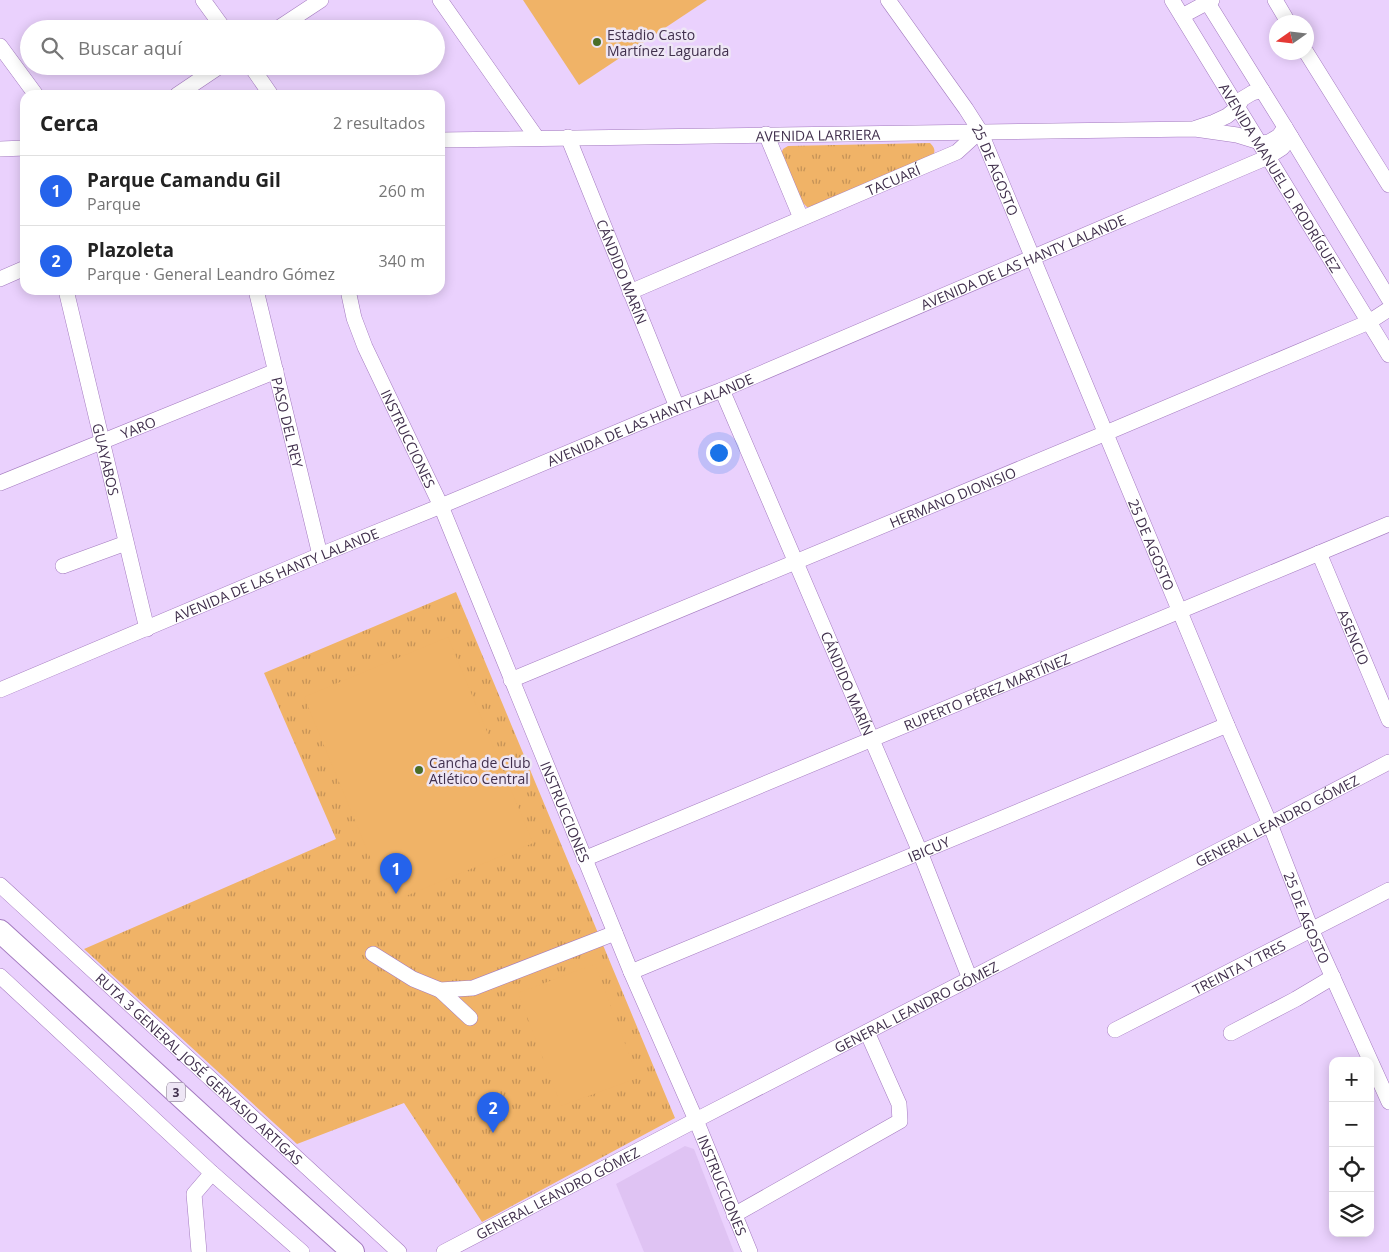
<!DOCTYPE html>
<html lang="es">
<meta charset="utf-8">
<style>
:root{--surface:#fff;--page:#f2f2f2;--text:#222;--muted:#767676;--line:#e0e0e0;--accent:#2563eb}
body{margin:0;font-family:"Open Sans",sans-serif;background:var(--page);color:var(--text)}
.controls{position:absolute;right:15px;bottom:15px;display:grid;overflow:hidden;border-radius:10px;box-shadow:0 2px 12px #0003}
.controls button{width:45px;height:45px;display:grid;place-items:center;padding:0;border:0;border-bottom:1px solid var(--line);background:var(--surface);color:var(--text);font:25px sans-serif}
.compass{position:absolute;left:1269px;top:15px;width:45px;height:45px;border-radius:50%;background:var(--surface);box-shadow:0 2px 12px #0003;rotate:256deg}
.you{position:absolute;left:718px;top:452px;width:18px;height:18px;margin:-12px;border:4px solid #fff;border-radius:50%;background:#1a73e8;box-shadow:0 0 0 8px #1a73e833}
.badge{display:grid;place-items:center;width:32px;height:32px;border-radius:50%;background:var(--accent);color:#fff;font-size:16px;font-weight:700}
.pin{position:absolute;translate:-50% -41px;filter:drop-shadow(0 1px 2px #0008)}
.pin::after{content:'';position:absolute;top:26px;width:18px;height:15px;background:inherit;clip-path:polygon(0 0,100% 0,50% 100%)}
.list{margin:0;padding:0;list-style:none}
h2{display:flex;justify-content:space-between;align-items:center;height:65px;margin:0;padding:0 20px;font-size:21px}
h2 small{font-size:16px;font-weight:400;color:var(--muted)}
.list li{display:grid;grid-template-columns:32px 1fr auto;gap:15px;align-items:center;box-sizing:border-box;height:70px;padding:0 20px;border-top:1px solid var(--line)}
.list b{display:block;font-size:19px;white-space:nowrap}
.list p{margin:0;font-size:16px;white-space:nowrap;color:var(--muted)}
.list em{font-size:16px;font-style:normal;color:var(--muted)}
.icon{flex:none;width:28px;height:28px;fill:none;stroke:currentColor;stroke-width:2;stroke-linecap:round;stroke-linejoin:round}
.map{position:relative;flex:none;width:1389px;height:1252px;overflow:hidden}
.search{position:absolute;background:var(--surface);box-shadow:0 2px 12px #0003;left:20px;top:20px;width:425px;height:55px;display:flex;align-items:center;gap:12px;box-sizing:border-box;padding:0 18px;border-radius:28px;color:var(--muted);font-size:19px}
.panel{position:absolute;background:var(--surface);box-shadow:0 2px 12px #0003;left:20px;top:90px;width:425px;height:205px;border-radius:15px}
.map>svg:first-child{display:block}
.built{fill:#dfc3f3}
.park{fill:url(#park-tufts)}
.pitch{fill:#f0b367}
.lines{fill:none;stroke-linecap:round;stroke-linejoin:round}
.minor-casing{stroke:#a37abf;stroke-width:16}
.highway-casing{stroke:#a37abf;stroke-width:24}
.minor{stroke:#fff;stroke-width:15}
.highway{stroke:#fff;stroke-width:22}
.poi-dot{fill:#4c6e26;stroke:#eee6f5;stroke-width:2}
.labels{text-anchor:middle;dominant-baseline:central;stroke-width:5;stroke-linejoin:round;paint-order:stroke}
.shield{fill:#eee6f5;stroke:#75677f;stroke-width:1}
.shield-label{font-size:12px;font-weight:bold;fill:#41304d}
.poi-label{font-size:14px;fill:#41304d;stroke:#eee6f5;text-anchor:start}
.street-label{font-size:14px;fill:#41304d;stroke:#eee6f5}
</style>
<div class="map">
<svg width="1389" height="1252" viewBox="0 0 1389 1252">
<defs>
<pattern id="park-tufts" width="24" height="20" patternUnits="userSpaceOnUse" patternTransform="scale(1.25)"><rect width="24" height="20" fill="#f0b367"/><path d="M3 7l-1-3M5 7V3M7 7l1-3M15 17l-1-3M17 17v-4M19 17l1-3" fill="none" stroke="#c49257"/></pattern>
</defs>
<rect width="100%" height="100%" fill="#ead1fd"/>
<polygon class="built" points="685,1146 694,1149 734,1252 644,1252 616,1184"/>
<g class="park">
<path d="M930 143C934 147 935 149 934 154L813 207H807L802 202 781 154 783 149 788 146Z"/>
<polygon points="456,592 675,1118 482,1222 404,1103 297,1144 84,949 336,839 264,673"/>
</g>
<g class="pitch">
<polygon points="523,0 707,0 579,85"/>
<polygon points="448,637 533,843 389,903 304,697"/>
<polygon points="595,964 638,1078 561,1106 518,993"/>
</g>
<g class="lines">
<g class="minor-casing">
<g id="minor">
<polyline points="203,0 224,29"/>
<polyline points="440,0 537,138"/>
<path id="s1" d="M888 0 966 109 980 131 1227 725 1270 824 1311 929 1389 1102"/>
<path id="s2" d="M1172 0 1389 355"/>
<polyline points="1206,0 1285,127 1389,299"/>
<polyline points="1275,0 1288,22"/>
<polyline points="1182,16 1212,0"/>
<polyline points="277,29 321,0"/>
<polyline points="0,46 36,95"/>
<polyline points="1306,52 1389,185"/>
<polyline points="251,66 271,95"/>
<polyline points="177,95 220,66"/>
<polyline points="1196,128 1214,122 1227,116 1237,108 1242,99 1252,93 1262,90"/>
<polyline points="766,134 801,218"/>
<path id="s3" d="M568 137 677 407"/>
<path id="s4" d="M440 140 1195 129 1237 135 1263 143 1269 142 1279 136 1285 127"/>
<polyline points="0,149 25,148"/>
<polyline points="0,279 25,268"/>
<path id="s5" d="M66 290 147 629"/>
<path id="s6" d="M256 290 320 555"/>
<path id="s7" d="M348 290 354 318 365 347 441 506 631 972 696 1120 750 1252"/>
<path id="s8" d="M630 292 957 152 980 131"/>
<path id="s9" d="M722 390 920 852 970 979"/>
<path id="s10" d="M0 483 276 371"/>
<path id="s11" d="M1319 553 1389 720"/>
<polyline points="63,566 126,543"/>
<path id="s12" d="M511 680 1106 433 1369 322 1389 309"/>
<path id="s13" d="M0 690 320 555 441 506 677 407 722 390 1268 157 1282 148 1291 137"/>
<path id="s14" d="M584 859 1389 524"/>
<path id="s15" d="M0 885 399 1252"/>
<polyline points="373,954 413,979 440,990 473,988 615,933"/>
<path id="s16" d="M631 972 1227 725"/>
<polyline points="0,976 212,1173 302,1252"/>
<polyline points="440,990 470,1018"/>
<path id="s17" d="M1115 1030 1389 890"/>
<polyline points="1231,1033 1296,999 1333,977"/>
<polyline points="734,1215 900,1121 899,1104 867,1032"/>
<polyline points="199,1252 194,1194 212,1173"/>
<path id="s18" d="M444 1252 696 1120 1270 824 1389 762"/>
</g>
</g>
<g class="highway-casing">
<polyline id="highway" points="0,931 237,1148 353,1252"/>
</g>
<use href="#minor" class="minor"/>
<use href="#highway" class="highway"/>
</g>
<g class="poi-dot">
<circle cx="597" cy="42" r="5"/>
<circle cx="419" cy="770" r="5"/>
</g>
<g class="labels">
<rect class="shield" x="167" y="1082.5" width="18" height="19" rx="4"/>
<g class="shield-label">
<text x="176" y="1092">3</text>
</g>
<g class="poi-label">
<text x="607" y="34">Estadio Casto<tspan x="607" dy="16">Martínez Laguarda</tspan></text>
<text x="429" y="762">Cancha de Club<tspan x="429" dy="16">Atlético Central</tspan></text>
</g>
<g class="street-label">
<text stroke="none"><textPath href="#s4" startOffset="378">AVENIDA LARRIERA</textPath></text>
<text stroke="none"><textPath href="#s1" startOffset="202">25 DE AGOSTO</textPath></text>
<text stroke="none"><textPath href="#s2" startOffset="208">AVENIDA MANUEL D. RODRÍGUEZ</textPath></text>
<text stroke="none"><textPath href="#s8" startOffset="286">TACUARÍ</textPath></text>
<text stroke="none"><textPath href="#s13" startOffset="1109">AVENIDA DE LAS HANTY LALANDE</textPath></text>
<text stroke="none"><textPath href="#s3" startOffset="145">CÁNDIDO MARÍN</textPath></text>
<text stroke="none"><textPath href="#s13" startOffset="704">AVENIDA DE LAS HANTY LALANDE</textPath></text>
<text stroke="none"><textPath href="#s6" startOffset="136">PASO DEL REY</textPath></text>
<text stroke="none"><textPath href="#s10" startOffset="149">YARO</textPath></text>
<text stroke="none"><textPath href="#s7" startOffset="161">INSTRUCCIONES</textPath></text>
<text stroke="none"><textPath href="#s5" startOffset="174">GUAYABOS</textPath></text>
<text stroke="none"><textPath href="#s12" startOffset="478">HERMANO DIONISIO</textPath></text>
<text stroke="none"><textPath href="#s1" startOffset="608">25 DE AGOSTO</textPath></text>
<text stroke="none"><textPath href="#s13" startOffset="299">AVENIDA DE LAS HANTY LALANDE</textPath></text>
<text stroke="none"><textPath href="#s11" startOffset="91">ASENCIO</textPath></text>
<text stroke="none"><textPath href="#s9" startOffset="319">CÁNDIDO MARÍN</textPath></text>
<text stroke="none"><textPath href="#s14" startOffset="436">RUPERTO PÉREZ MARTÍNEZ</textPath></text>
<text stroke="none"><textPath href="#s7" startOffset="566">INSTRUCCIONES</textPath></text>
<text stroke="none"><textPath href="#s18" startOffset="938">GENERAL LEANDRO GÓMEZ</textPath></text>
<text stroke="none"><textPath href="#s16" startOffset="322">IBICUY</textPath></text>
<text stroke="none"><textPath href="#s1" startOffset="1012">25 DE AGOSTO</textPath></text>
<text stroke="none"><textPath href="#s17" startOffset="139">TREINTA Y TRES</textPath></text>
<text stroke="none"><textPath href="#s18" startOffset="532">GENERAL LEANDRO GÓMEZ</textPath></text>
<text stroke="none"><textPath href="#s15" startOffset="271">RUTA 3 GENERAL JOSÉ GERVASIO ARTIGAS</textPath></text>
<text stroke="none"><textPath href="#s7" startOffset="971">INSTRUCCIONES</textPath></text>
<text stroke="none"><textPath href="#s18" startOffset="128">GENERAL LEANDRO GÓMEZ</textPath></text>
</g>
</g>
</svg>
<div class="controls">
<button>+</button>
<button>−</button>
<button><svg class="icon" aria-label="locate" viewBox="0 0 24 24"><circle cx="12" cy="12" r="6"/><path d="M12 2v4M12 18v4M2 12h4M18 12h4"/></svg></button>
<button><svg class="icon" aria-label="layers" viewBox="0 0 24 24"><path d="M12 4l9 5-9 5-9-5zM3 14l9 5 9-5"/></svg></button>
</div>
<svg class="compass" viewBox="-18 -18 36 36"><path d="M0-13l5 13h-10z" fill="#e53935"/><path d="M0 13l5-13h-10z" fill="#767676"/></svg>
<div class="you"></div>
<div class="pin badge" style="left:396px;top:894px">1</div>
<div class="pin badge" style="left:493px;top:1133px">2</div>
<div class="search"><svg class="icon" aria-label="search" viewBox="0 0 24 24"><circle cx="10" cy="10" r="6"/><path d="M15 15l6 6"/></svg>Buscar aquí</div>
<section class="panel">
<h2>Cerca<small>2 resultados</small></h2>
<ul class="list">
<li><span class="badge">1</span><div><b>Parque Camandu Gil</b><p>Parque</p></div><em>260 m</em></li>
<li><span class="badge">2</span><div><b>Plazoleta</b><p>Parque · General Leandro Gómez</p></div><em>340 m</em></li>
</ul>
</section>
</div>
